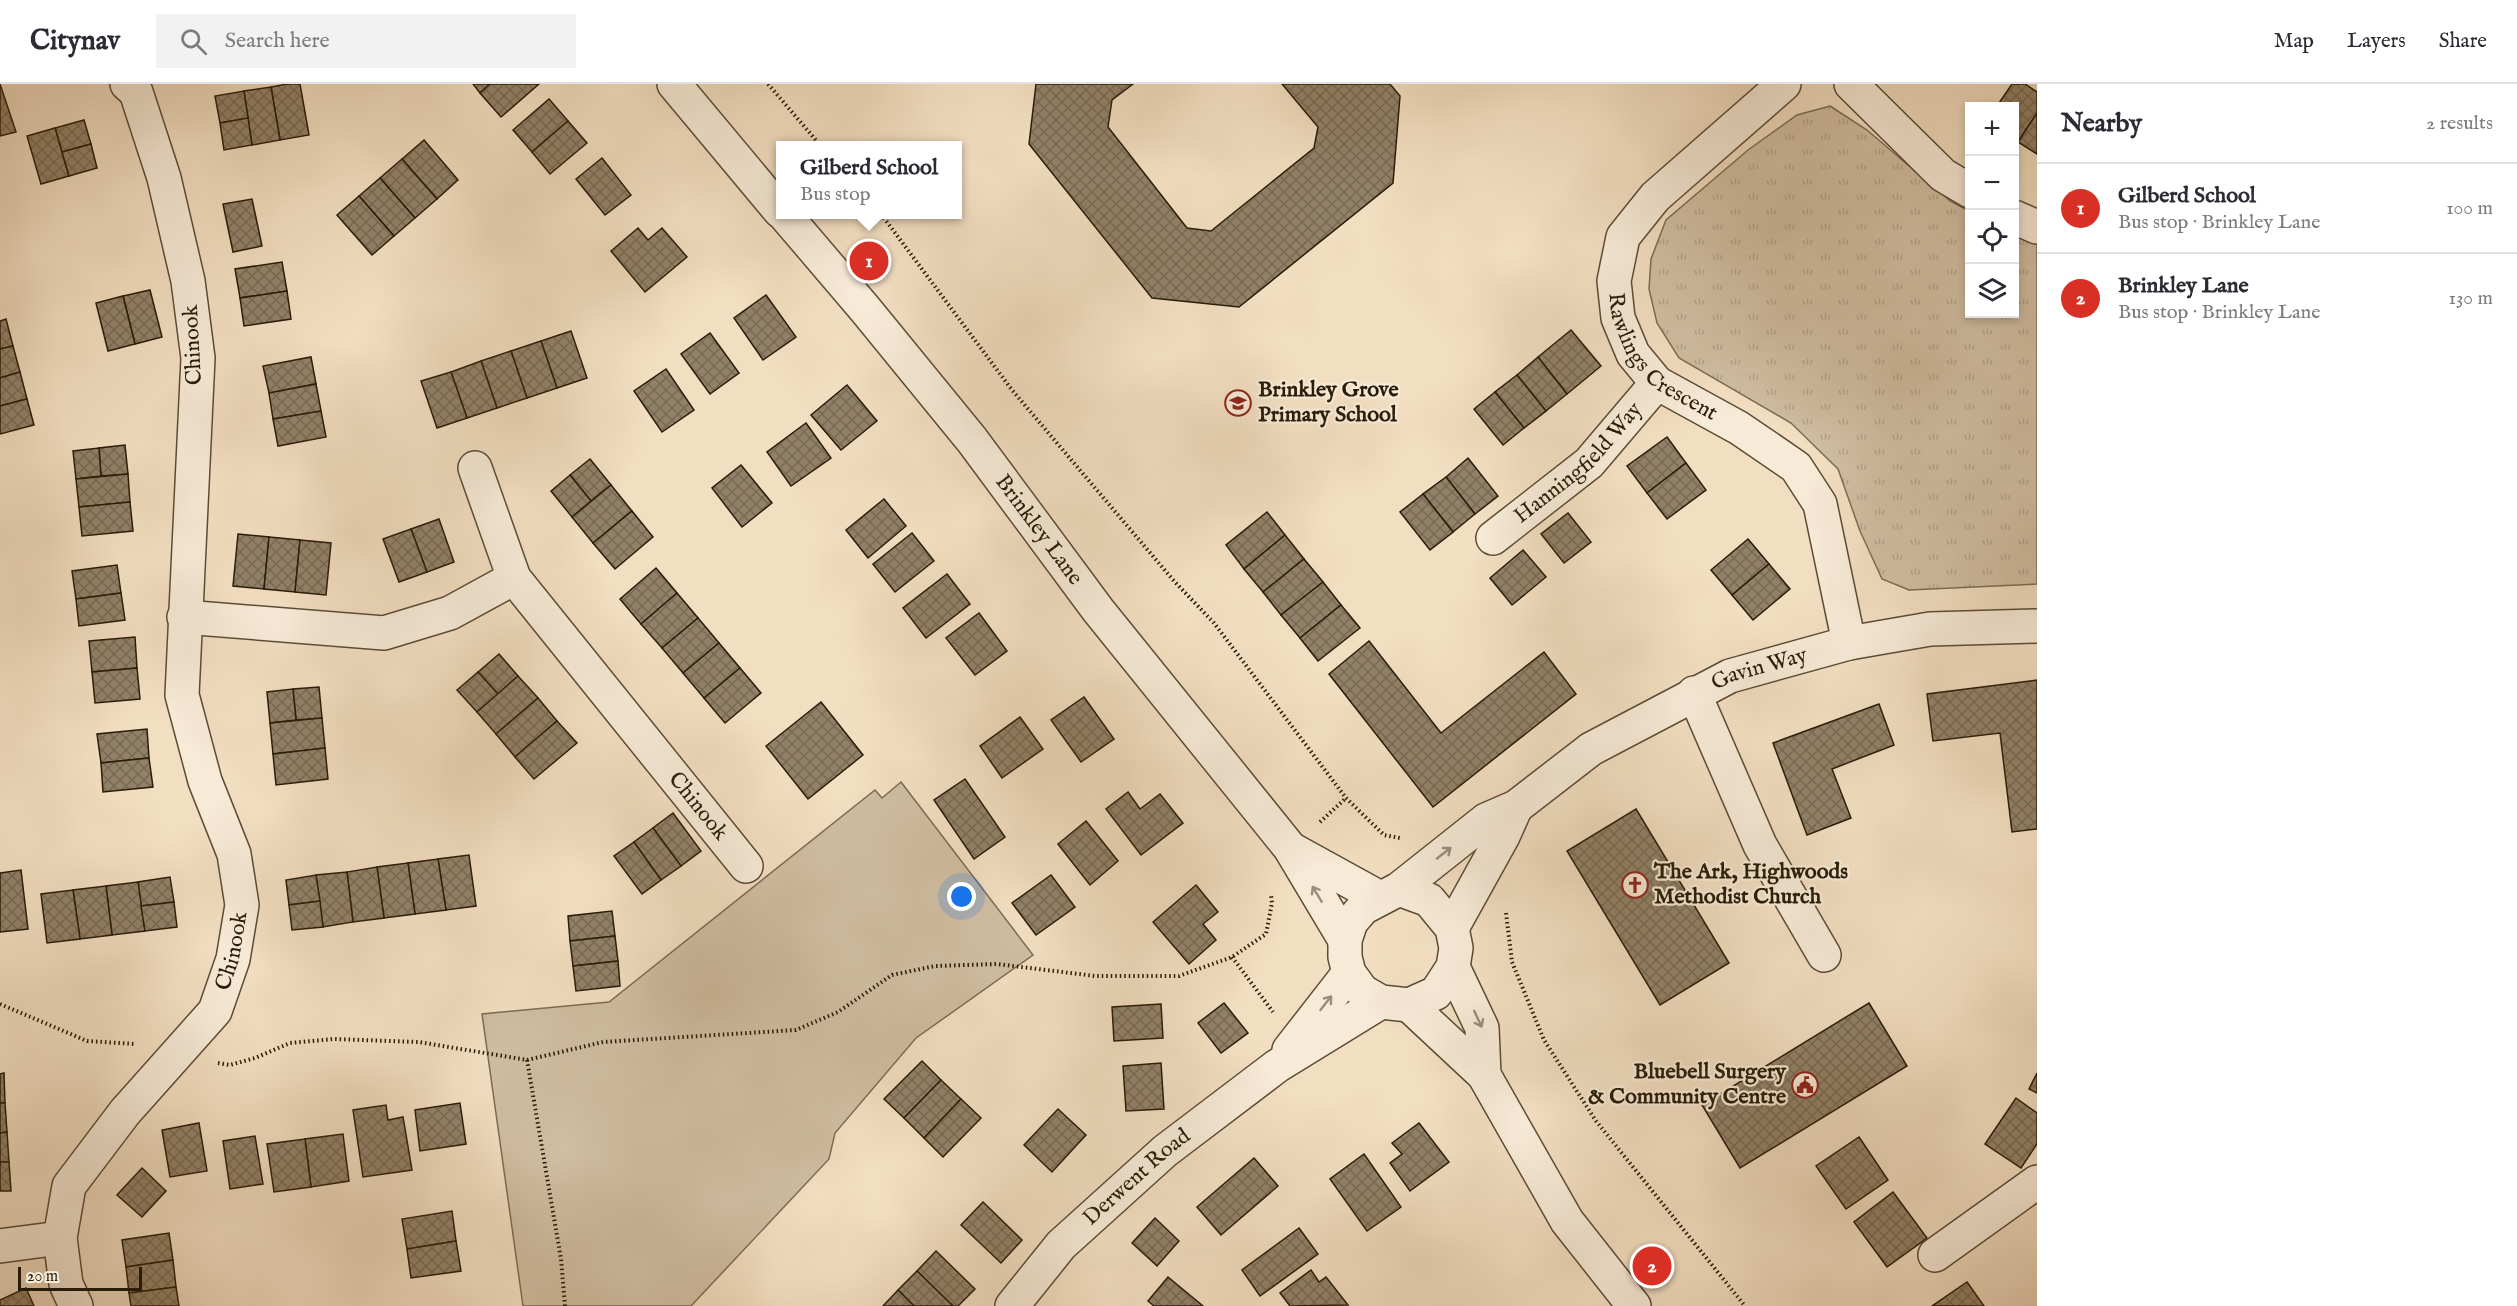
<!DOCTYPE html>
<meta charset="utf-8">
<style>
:root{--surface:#fff;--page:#f2f2f3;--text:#2b2b33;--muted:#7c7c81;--line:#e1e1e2;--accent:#d93025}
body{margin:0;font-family:"IM FELL English",serif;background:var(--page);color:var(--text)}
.controls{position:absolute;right:18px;top:18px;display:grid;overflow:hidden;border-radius:0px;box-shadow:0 3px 9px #0003}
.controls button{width:54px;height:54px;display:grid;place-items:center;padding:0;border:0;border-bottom:2px solid var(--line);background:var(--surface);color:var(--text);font:30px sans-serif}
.scale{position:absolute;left:18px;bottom:15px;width:124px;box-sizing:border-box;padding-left:6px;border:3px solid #291c08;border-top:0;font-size:16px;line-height:21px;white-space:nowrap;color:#291c08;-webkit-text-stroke:4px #f7ead7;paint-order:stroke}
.you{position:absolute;left:962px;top:813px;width:21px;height:21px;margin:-15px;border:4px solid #fff;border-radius:50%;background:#1a73e8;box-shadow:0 0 0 9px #1a73e833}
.badge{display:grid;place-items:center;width:39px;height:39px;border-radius:50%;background:var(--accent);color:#fff;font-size:20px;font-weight:700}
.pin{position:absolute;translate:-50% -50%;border:3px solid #fff;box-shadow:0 2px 6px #0006}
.popup{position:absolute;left:776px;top:57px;width:186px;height:78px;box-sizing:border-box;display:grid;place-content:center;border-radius:0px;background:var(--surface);filter:drop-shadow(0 2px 4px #0005);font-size:20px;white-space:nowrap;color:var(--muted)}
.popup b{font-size:22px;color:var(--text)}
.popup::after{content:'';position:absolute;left:50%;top:100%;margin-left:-12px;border:12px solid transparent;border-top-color:var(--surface)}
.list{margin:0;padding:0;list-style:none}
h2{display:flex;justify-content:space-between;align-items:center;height:78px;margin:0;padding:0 24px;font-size:26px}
h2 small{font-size:20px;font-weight:400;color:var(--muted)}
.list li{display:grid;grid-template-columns:39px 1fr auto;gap:18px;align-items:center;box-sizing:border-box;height:90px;padding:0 24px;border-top:2px solid var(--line)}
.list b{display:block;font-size:22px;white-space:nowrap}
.list p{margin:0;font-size:20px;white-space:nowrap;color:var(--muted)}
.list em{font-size:20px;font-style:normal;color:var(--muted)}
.icon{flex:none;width:33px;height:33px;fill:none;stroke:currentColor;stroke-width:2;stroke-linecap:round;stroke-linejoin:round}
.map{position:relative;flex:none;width:2037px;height:1222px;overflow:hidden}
header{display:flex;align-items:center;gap:36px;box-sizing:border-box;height:84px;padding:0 30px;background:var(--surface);border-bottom:2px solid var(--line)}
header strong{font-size:28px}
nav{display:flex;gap:33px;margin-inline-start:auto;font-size:21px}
.search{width:420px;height:54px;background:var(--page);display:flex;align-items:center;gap:15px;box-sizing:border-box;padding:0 21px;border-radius:0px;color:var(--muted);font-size:22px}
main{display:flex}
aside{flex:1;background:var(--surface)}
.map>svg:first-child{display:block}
.grass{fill:#d0bda2;stroke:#7c6c55;stroke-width:1.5}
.park{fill:url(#park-tufts);stroke:#7c6c55;stroke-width:1.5}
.building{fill:url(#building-cross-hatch);stroke:#291c08;stroke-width:1.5}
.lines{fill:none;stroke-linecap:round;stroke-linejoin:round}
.minor-casing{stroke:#5b4c36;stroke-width:36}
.path{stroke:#291c08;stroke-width:4;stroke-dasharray:1.5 3;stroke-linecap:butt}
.minor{stroke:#f7ead7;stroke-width:33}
.oneway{stroke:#9a8d7a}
.labels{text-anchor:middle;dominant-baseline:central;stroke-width:4.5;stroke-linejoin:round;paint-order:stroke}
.street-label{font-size:22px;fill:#291c08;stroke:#f7ead7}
.poi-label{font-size:22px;font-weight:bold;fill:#291c08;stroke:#f7ead7;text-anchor:start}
</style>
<header>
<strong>Citynav</strong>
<div class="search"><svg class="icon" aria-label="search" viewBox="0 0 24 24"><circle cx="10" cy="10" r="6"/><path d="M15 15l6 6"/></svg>Search here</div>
<nav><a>Map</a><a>Layers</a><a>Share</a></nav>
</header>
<main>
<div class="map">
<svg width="2037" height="1222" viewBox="0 0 2037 1222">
<defs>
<pattern id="park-tufts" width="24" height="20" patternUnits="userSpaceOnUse" patternTransform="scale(1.5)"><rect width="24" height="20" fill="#d0bda2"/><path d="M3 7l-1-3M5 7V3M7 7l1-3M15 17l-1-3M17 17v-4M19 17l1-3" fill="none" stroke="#b3a28a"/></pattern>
<pattern id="building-cross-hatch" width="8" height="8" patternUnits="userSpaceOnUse" patternTransform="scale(1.5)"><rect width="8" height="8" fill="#928168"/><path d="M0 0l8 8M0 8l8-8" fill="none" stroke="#776954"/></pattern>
</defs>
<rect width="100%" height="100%" fill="#f2dec1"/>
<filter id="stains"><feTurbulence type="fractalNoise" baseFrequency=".00333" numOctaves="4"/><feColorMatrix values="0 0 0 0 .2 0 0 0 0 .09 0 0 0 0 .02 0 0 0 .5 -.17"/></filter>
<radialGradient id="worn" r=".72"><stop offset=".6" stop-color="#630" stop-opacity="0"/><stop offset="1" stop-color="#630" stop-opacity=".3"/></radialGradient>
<polygon class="grass" points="901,698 1033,871 916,954 835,1049 829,1075 691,1222 523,1222 482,930 609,918 875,706 882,714"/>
<polygon class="park" points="1830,22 1867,46 1950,117 1969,127 1970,230 2014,230 2015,150 2037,160 2037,500 1909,506 1882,495 1860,447 1838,385 1791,339 1679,274 1657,239 1649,205 1651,175 1666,136 1748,66 1797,31"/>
<g class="building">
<polygon points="0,0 16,48 0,52"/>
<polygon points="287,0 300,0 309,51 280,56 271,3"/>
<polygon points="473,0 490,0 480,9"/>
<polygon points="490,0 539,0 501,33 480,9"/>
<polygon points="1036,0 1133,0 1112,16 1108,43 1187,144 1211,147 1314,64 1318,43 1282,0 1390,0 1400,12 1393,99 1239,223 1152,214 1029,60"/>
<polygon points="2012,0 2025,0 2037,8 2037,29 2018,58 2014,55 2014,22 1997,22"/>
<polygon points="271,3 280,56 252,61 244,7"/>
<polygon points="244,7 248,34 220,39 215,12"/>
<polygon points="549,15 568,37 532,68 513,46"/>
<polygon points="2037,29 2037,70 2018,58"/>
<polygon points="248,34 252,61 224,66 220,39"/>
<polygon points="84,36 91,60 62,68 55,44"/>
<polygon points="568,37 587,59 550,90 532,68"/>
<polygon points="55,44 69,92 41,100 27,52"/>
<polygon points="424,56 458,96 437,115 402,75"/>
<polygon points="91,60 97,84 69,92 62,68"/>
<polygon points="602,74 631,111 605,131 576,95"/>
<polygon points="402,75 437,115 415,134 380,94"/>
<polygon points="380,94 415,134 394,152 359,112"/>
<polygon points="359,112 394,152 372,171 337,131"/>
<polygon points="252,115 262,162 233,168 223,120"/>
<polygon points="638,144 648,156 662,144 687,173 645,208 611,167"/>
<polygon points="282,178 287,207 240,214 235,185"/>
<polygon points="150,206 162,253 135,260 123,212"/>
<polygon points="287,207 291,235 244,242 240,214"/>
<polygon points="766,211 796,253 763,276 734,234"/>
<polygon points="123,212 135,260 108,267 96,219"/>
<polygon points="6,235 13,262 0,265 0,237"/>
<polygon points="1571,246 1601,282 1567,310 1538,273"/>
<polygon points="571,247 587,294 557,304 541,257"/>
<polygon points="710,249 739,289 710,310 681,270"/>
<polygon points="541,257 557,304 527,314 511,267"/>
<polygon points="13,262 20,288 0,294 0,265"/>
<polygon points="511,267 527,314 497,324 481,277"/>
<polygon points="311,273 316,300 269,309 263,282"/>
<polygon points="1538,273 1567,310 1546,327 1517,291"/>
<polygon points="481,277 497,324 467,334 451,288"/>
<polygon points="666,285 694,326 662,348 634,307"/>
<polygon points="20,288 27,315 0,322 0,294"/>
<polygon points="451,288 467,334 437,344 421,297"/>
<polygon points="1517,291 1546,327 1524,344 1495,308"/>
<polygon points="316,300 321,327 273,335 269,309"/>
<polygon points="847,301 877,337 841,366 811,331"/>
<polygon points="1495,308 1524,344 1503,361 1474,325"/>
<polygon points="27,315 34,341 0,350 0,322"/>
<polygon points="321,327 326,353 278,362 273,335"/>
<polygon points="806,339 831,374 791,402 767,368"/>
<polygon points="1667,353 1686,379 1647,409 1627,382"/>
<polygon points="125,361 128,390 101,392 99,364"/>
<polygon points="99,364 101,392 76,395 73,367"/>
<polygon points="1468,374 1498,412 1475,430 1446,393"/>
<polygon points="590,375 611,401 591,417 570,391"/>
<polygon points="1686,379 1706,406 1667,435 1647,409"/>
<polygon points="741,381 772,419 742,443 712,404"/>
<polygon points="128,390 130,418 79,423 76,395"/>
<polygon points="570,391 591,417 572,433 551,407"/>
<polygon points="1446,393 1475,430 1453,448 1423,410"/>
<polygon points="611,401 632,427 593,459 572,433"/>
<polygon points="1423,410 1453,448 1430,466 1400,428"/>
<polygon points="884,415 906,442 868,474 846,446"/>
<polygon points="130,418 133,447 82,452 79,423"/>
<polygon points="632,427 653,453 615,485 593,459"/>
<polygon points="1267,428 1285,451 1244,485 1226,461"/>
<polygon points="1568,429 1591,458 1564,479 1541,450"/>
<polygon points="439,435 454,478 427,488 411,445"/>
<polygon points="411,445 427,488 399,498 383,455"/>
<polygon points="912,449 934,477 895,508 873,480"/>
<polygon points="238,450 269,453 264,505 233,502"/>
<polygon points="1285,451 1304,475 1263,508 1244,485"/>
<polygon points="269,453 300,456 295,508 264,505"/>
<polygon points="1748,455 1769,480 1732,511 1711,486"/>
<polygon points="300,456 331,459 326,511 295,508"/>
<polygon points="1523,466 1546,493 1512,521 1490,494"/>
<polygon points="1304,475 1323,498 1281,531 1263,508"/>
<polygon points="1769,480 1790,505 1753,536 1732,511"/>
<polygon points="117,481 121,509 76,515 72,487"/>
<polygon points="656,484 677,509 641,540 620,515"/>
<polygon points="947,490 970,520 926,554 903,524"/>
<polygon points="1323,498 1341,521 1300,554 1281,531"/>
<polygon points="121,509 125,536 79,542 76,515"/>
<polygon points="677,509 698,534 662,564 641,540"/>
<polygon points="1341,521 1360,544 1318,577 1300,554"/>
<polygon points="979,529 1007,567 975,591 946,554"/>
<polygon points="698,534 719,559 683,589 662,564"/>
<polygon points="135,553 137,584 92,588 89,557"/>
<polygon points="1369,557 1441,649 1544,568 1576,610 1433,723 1329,590"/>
<polygon points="719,559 740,584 704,614 683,589"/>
<polygon points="499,570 518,592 498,610 478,588"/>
<polygon points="137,584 140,615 95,619 92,588"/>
<polygon points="740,584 761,609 725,639 704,614"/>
<polygon points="478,588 498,610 477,628 457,606"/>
<polygon points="518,592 538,614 496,650 477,628"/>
<polygon points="2037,596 2037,745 2012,748 2000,649 1933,657 1927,610"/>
<polygon points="319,603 322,634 296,636 293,605"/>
<polygon points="293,605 296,636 270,639 267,608"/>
<polygon points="1084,613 1114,655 1081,678 1051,636"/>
<polygon points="538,614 557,637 515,673 496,650"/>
<polygon points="821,618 863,671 808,715 766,662"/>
<polygon points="1879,620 1894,661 1832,685 1851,734 1807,751 1773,659"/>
<polygon points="1020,633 1043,665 1002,694 980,662"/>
<polygon points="322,634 325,664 273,670 270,639"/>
<polygon points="557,637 577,659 534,695 515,673"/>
<polygon points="147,645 149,674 101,679 97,650"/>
<polygon points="325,664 328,695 276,701 273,670"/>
<polygon points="149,674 153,703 103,708 101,679"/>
<polygon points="965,695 1005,753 974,775 934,716"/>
<polygon points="1128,708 1140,725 1160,710 1183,739 1141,771 1106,725"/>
<polygon points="1636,725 1729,879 1660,921 1567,767"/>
<polygon points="673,729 701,767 681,782 653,744"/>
<polygon points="1086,737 1118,777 1090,801 1058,760"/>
<polygon points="653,744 681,782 661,796 634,758"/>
<polygon points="634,758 661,796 642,810 614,772"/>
<polygon points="469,771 476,822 446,826 438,775"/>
<polygon points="438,775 446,826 415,830 408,779"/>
<polygon points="408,779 415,830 384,834 377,783"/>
<polygon points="377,783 384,834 353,838 347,788"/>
<polygon points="21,786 28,845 0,848 0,789"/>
<polygon points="347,788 353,838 323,843 316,791"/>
<polygon points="316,791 320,817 289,821 286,796"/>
<polygon points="1051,791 1075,823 1036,851 1012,819"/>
<polygon points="170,793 174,818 141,822 138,798"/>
<polygon points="138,798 145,847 112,851 106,802"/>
<polygon points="1196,801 1218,828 1203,840 1216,856 1189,880 1153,838"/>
<polygon points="106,802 112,851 80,855 73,806"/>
<polygon points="73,806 80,855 47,859 41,810"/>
<polygon points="320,817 323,843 292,846 289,821"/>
<polygon points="174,818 177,843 145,847 141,822"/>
<polygon points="612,827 615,852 570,857 568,832"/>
<polygon points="615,852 618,877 573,882 570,857"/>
<polygon points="618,877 620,902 576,907 573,882"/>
<polygon points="1224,919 1248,949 1221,969 1198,939"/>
<polygon points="1869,919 1907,982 1740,1084 1702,1021"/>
<polygon points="1161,920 1163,954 1114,957 1112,923"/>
<polygon points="922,977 941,996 904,1034 884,1015"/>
<polygon points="1161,979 1164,1025 1126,1027 1123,982"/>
<polygon points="4,989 5,1019 0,1019 0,990"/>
<polygon points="2037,989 2037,1009 2029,1005"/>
<polygon points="941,996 961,1015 924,1054 904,1034"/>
<polygon points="2016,1014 2037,1029 2037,1060 2021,1084 1985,1060"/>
<polygon points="961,1015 981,1034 943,1073 924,1054"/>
<polygon points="0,1019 5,1019 7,1048 0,1049"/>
<polygon points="460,1019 466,1060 420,1067 415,1026"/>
<polygon points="386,1021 388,1036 403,1033 412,1086 363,1093 353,1026"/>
<polygon points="1058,1025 1086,1051 1052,1088 1024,1061"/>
<polygon points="199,1039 207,1087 170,1093 162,1046"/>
<polygon points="1419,1039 1449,1078 1410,1107 1390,1079 1402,1070 1392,1059"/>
<polygon points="7,1048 9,1078 0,1078 0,1049"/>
<polygon points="343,1050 349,1097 311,1103 305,1055"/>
<polygon points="255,1052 263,1100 230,1105 223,1057"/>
<polygon points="1859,1053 1888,1096 1846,1125 1816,1082"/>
<polygon points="305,1055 311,1103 274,1108 267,1060"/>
<polygon points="1364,1070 1401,1123 1367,1147 1330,1095"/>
<polygon points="1254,1074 1278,1102 1221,1151 1197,1123"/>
<polygon points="0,1078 9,1078 11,1107 0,1107"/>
<polygon points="142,1084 166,1107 142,1133 117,1111"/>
<polygon points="1893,1108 1927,1154 1887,1183 1854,1138"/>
<polygon points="983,1118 1022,1156 1001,1179 961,1141"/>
<polygon points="452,1127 456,1157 407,1165 402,1135"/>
<polygon points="1155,1134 1179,1157 1157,1182 1132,1159"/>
<polygon points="1299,1144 1318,1170 1260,1212 1242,1186"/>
<polygon points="169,1149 173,1176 126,1183 122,1156"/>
<polygon points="456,1157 461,1187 411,1194 407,1165"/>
<polygon points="936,1167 975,1205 958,1222 953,1222 917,1187"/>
<polygon points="173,1176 176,1203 129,1209 126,1183"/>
<polygon points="1311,1186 1319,1198 1326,1193 1348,1221 1290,1222 1280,1209"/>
<polygon points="917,1187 953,1222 914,1222 898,1206"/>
<polygon points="1168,1193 1203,1222 1154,1222 1148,1217"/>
<polygon points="1967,1198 1984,1222 1932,1222"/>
<polygon points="176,1203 179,1222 131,1222 129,1209"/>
<polygon points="26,1204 34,1222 0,1222 0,1216"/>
<polygon points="898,1206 914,1222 883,1222"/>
</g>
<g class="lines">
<g class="minor-casing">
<g id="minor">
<polyline points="674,0 780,127"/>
<path id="s1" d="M1784 0 1655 113 1623 153 1614 197 1618 234 1633 270 1657 299 1739 344 1796 383 1820 420 1849 559"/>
<polyline points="1851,0 1943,91 1970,107"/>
<path id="s2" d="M784 130 865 225 972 356 1098 526 1290 764 1345 856"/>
<polyline points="2014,133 2037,143"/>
<path id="s3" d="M475 384 514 494 746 782"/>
<path id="s4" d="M1493 454 1589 379 1657 299"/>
<polyline points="184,533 384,549 450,529 514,494"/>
<polyline points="1694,609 1760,761 1824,871"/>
<polyline points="1291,765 1380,814"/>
<path id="s5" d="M1399 805 1429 816 1452 844 1456 864 1453 883 1436 909 1409 921 1381 918 1362 907 1349 889 1345 873V856L1351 838 1363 824 1399 805 1486 736 1516 723 1591 665 1730 592 1849 559 1930 545 2037 542"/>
<polyline points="1452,844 1503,752 1516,723"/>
<polyline points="1453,883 1482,944 1484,991"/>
<polyline points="1409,921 1484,991 1567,1137 1634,1222"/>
<polyline points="1289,966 1349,889"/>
<polyline points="0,1162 60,1154"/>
<polyline points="1935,1171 2037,1098"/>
<path id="s6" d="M76 1222 66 1200 60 1154 69 1102 125 1028 215 927 233 875 242 821 234 770 205 697 182 611 198 274 188 197 164 94 136 8 127 0"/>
<path id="s7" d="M1012 1222 1061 1161 1165 1067 1277 982 1381 918"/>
</g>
</g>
<g class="path">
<polyline points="768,0 821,62"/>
<polyline points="881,130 1012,306 1174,497 1214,539 1346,714 1384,751 1400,754"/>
<polyline points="1320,738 1346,714"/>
<polyline points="1506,829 1512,878 1544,956 1596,1037 1745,1222"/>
<polyline points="1232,873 1273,928"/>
<polyline points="0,920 87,957 135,960"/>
<polyline points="527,976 561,1175 565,1222"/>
<polyline points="218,979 230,981 255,974 290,959 334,955 419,958 527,976 603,958 796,946 838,928 892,891 935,882 997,880 1095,892 1179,892 1232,873 1266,850 1272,819 1271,811"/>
</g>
<use href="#minor" class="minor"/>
</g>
<defs><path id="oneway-shaft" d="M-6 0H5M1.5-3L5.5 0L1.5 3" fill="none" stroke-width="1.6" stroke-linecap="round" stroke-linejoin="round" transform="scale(1.5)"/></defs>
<g class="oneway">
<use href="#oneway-shaft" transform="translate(1444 769) rotate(-38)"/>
<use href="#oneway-shaft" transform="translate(1317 810) rotate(-121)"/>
<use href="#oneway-shaft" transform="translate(1326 919) rotate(-52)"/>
<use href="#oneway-shaft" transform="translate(1478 935) rotate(65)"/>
</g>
<defs>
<g id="school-ring" transform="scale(1.35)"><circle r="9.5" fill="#f7ead7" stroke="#8f2418" stroke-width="1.5"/><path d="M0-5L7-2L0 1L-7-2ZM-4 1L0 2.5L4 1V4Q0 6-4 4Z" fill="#8f2418"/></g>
<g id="church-ring" transform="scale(1.35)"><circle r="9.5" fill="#f7ead7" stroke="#8f2418" stroke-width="1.5"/><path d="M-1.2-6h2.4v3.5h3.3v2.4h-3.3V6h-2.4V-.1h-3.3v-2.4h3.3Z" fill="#8f2418"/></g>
<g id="civic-ring" transform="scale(1.35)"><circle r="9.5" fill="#f7ead7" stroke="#8f2418" stroke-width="1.5"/><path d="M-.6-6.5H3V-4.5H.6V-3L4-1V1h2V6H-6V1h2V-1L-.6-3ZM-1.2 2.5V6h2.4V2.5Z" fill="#8f2418"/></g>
</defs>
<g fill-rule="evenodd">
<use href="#school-ring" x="1238" y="319"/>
<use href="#church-ring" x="1635" y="801"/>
<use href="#civic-ring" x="1805" y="1001"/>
</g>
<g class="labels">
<g class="street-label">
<text transform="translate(193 261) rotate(-93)">Chinook</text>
<text stroke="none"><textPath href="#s1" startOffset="364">Rawlings Crescent</textPath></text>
<text stroke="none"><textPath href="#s4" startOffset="114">Hanningfield Way</textPath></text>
<text stroke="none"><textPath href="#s2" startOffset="406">Brinkley Lane</textPath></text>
<text stroke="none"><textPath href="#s5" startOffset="778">Gavin Way</textPath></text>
<text stroke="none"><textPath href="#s3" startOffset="410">Chinook</textPath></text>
<text stroke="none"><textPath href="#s6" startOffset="414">Chinook</textPath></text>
<text stroke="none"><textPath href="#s7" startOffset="180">Derwent Road</textPath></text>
</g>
<g class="poi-label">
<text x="1258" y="306">Brinkley Grove<tspan x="1258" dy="25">Primary School</tspan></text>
<text x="1654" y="788">The Ark, Highwoods<tspan x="1654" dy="25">Methodist Church</tspan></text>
<text x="1786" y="988" text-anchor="end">Bluebell Surgery<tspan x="1786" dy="25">&amp; Community Centre</tspan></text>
</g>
</g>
<rect width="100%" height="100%" filter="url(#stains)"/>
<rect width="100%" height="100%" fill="url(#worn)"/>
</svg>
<div class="controls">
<button>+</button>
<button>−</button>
<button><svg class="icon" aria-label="locate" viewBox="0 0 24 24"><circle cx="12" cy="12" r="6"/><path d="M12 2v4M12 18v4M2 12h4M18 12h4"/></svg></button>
<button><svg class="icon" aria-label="layers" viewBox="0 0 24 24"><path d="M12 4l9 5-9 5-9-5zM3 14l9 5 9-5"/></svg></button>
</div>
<div class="scale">20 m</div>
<div class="you"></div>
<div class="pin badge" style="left:869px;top:177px">1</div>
<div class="popup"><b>Gilberd School</b>Bus stop</div>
<div class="pin badge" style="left:1652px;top:1182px">2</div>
</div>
<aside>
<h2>Nearby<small>2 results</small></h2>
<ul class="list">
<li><span class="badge">1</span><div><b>Gilberd School</b><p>Bus stop · Brinkley Lane</p></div><em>100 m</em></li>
<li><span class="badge">2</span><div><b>Brinkley Lane</b><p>Bus stop · Brinkley Lane</p></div><em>130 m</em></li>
</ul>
</aside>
</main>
